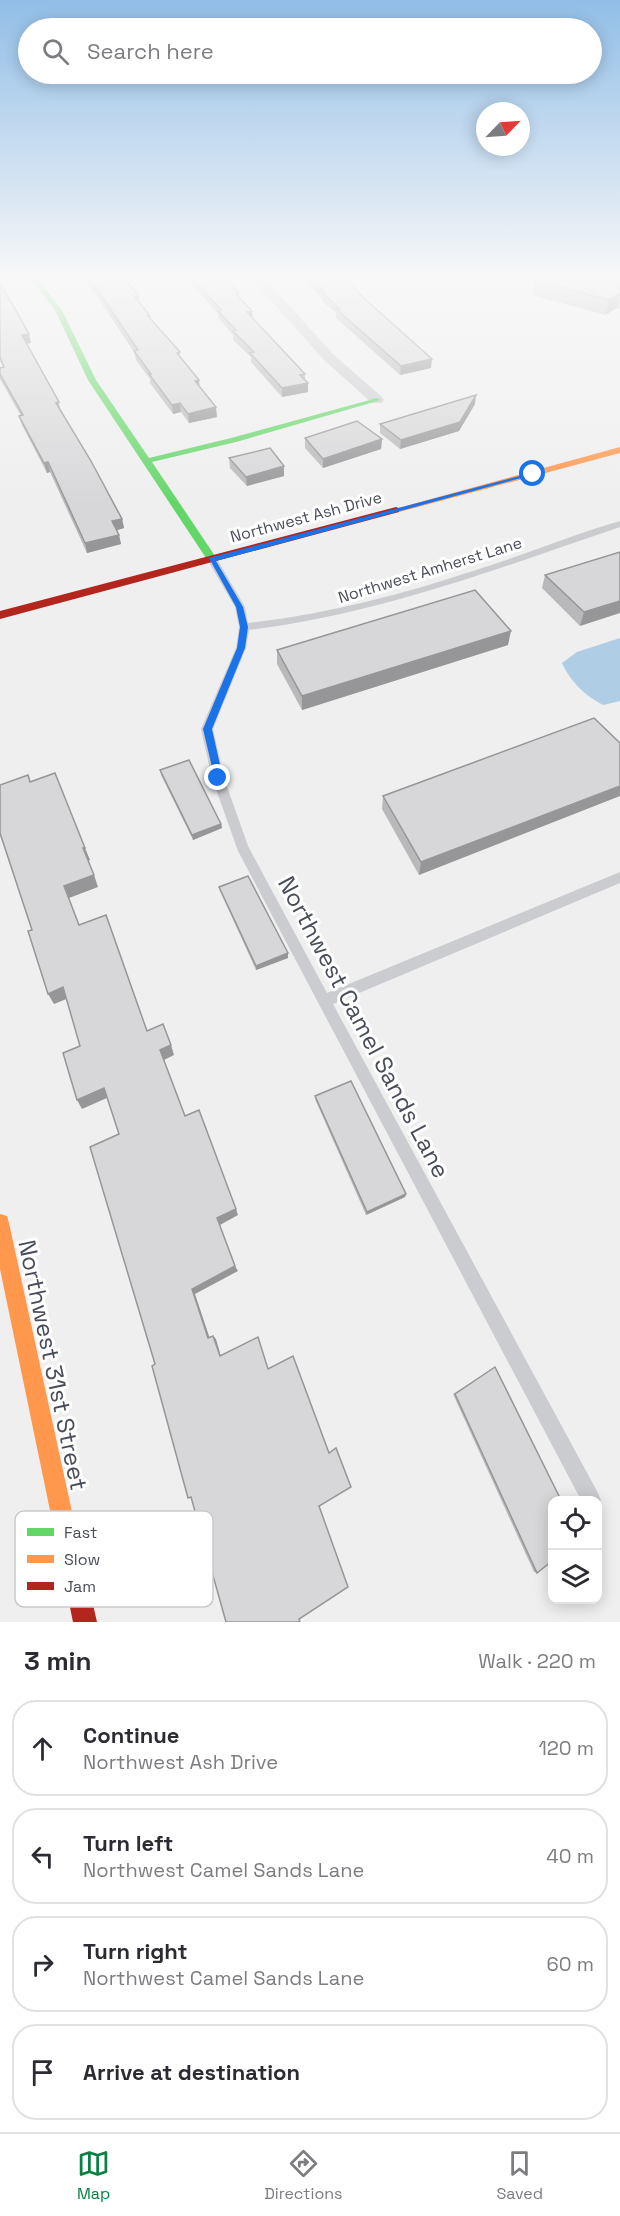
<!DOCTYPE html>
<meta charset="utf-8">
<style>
:root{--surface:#fff;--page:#f7f7f7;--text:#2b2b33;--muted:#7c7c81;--line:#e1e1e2;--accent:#0b8043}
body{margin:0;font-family:"Space Grotesk",sans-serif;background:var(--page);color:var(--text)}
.controls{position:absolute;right:18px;bottom:18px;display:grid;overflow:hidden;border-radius:12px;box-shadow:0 3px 15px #0003}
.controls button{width:54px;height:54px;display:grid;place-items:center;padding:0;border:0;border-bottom:2px solid var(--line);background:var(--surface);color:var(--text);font:30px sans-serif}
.compass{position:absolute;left:476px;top:102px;width:54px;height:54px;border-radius:50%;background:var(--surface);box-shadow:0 3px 15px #0003;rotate:65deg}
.stop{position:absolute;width:18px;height:18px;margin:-14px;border:4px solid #1a73e8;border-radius:50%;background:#fff}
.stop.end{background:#1a73e8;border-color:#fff;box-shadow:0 2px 6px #0008}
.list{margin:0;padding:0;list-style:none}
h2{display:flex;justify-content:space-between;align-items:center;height:78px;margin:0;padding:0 24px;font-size:26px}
h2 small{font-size:20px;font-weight:400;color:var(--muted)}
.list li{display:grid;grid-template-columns:39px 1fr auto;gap:18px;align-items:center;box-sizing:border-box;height:96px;margin:0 12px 12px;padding:0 12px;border:2px solid var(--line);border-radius:24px}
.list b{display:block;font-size:22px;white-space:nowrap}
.list p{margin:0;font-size:20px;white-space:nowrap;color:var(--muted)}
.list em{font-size:20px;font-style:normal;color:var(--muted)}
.icon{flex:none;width:33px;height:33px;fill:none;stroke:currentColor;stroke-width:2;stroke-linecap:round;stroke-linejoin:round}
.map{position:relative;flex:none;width:620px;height:1622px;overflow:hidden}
.search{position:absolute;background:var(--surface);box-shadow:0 3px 15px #0003;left:18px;right:18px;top:18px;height:66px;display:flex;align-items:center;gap:15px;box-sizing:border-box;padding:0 21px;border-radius:33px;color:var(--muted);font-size:22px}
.sheet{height:510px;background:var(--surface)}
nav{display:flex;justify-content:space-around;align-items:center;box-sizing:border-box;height:84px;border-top:2px solid var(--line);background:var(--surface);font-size:16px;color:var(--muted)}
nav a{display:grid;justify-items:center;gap:3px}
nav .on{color:var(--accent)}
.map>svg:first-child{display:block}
.water{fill:#afcde5}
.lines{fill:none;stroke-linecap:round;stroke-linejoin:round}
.lane{fill:#cbcccf;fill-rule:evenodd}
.street{fill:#cbcccf;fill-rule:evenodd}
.fast{fill:#63d668;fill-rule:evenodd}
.slow{fill:#ff974d;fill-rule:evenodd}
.jam{fill:#b3261e;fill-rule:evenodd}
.wall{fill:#b9b9bb}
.shaded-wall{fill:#969698}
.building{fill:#d7d7d9;stroke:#969698;stroke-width:1.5}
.route{fill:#1a73e8}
.labels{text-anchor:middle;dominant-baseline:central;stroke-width:6;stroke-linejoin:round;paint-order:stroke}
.far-street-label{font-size:16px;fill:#484d59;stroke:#fff}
.near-street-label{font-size:24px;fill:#484d59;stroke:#fff}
.key{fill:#fff;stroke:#c8cacd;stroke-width:1.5}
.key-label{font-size:16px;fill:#484d59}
</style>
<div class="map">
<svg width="620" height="1622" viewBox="0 0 620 1622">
<rect width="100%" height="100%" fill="#efefef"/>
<path class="water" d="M620 638V701L603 705C585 696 570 681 562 663L577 652Z"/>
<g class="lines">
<path class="lane" d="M620 521V527C497 569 379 614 249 630L246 648 213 729 224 778 248 846 327 993 620 872V883L333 1004 598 1493 601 1500 598 1507V1500H581L238 851 212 778 201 729 236 648 239 627 235 607 207 559 209 557 212 556 217 559 245 607 248 623C327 614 401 595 476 570 524 555 571 535 620 521Z"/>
<polygon class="street" points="250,277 263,277 333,354 382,397 384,400 382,403 372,403 324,360"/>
<polygon class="fast" points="29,277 36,277 62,310 96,380 149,458 231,438 377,398 381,400 236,442 152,462 217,559 212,562 208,561 88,380 55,310"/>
<g class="slow">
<polygon points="620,447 620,453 399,512 391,510"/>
<polygon points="0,1214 7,1216 9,1223 79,1544 76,1552 68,1555 60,1552 57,1544 0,1269"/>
</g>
<g class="jam">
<polygon points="396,507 399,508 399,512 0,619 0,611"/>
<polygon points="68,1533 76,1536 79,1544 97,1622 73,1622 57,1544 60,1536"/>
</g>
</g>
<g class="wall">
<polygon points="82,277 123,277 139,296 140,303 150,316 150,319 180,352 180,357 200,388 217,417 189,423 181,412 173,414 150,383 150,379 136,360 134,352 98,298"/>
<polygon points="186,277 223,277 239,293 239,297 253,318 305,374 305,380 308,392 282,397 251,362 251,357 233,340 233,335 219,319 218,314"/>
<polygon points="300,277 348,277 348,283 431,368 400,375 336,318 336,313 321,300 321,297"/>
<polygon points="620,277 620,309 617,308 605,315 532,295 535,280"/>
<polygon points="0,284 31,343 26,344 59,402 60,409 122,519 124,528 117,530 119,535 121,544 87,553 50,472 47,473 22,425 19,416 21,416 0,379 0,368 3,367 0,361"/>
<polygon points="475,404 459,431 400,449 380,433 380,424"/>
<polygon points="305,438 382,439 381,449 323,468 305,448"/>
<polygon points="229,458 284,476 247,486 230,468"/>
<polygon points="620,552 580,626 542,588 545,575"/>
<polygon points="508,645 302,710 277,664 277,650"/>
<polygon points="594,718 419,875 382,809 383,796"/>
<polygon points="160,770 221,824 222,828 193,840 161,775"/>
<polygon points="219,887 288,953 288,958 256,970 220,891"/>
<polygon points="315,1096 406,1194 405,1197 366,1215 315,1099"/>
<polygon points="495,1367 537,1573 534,1572 453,1394"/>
</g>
<g class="shaded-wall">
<polygon points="620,293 617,308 605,315 609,300"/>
<polygon points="252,311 253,319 247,312"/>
<polygon points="29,334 31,343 24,344 22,335"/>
<polygon points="432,359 431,368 400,375 401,366"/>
<polygon points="199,380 200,390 195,381"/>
<polygon points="308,383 308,392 282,397 282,388"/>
<polygon points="476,395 475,404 459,431 400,449 401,440"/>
<polygon points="180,403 181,412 173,414 172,405"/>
<polygon points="216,407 217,417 189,423 188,414"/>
<polygon points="382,439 381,449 323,468 323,459"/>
<polygon points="48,462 50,472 47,473 44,463"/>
<polygon points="284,466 284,476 247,486 246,477"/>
<polygon points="122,519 124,528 114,531 112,521"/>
<polygon points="119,535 121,544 87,553 85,543"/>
<polygon points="620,601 620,613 580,626 584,612"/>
<polygon points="511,631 508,645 302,710 302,696"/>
<polygon points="620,786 620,796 419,875 421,862"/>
<polygon points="221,824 222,828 193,840 192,835"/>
<polygon points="83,848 85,848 90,860 88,861"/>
<polygon points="94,875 98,887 69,898 64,886"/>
<polygon points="288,953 288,958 256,970 256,966"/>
<polygon points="63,987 69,998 54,1004 48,994"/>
<polygon points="171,1045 174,1055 164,1060 160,1050"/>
<polygon points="104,1088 109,1097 82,1109 77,1100"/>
<polygon points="406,1194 405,1197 366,1215 367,1212"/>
<polygon points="236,1209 238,1215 220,1225 217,1218"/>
<polygon points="235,1266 238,1271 195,1294 211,1342 208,1338 192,1289"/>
<polygon points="213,1336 216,1339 222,1360 220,1356"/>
</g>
<g class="building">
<polygon points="87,277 123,277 139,296 135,297 150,316 148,316 180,352 177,353 199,380 195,381 216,407 188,414 180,403 172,405 149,374 151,374 134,351 138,350 97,289"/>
<polygon points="192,277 223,277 239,293 236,294 252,311 247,312 305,374 300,375 308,383 282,388 250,353 254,352 233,331 236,330 218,311 221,310"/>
<polygon points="309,277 348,277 344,278 366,300 432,359 401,366 336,309 340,309 321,291 324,291"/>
<polygon points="540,277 620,277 620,293 609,300 535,280"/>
<polygon points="0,284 10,300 29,334 22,335 59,402 56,403 91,461 122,519 112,521 119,535 85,543 48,462 44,463 19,416 23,415 0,374 0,368 4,367 0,357"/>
<polygon points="476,395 460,422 401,440 380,424"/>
<polygon points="357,421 382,439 323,459 305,438"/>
<polygon points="270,448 284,466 246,477 229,458"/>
<polygon points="620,552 620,601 584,612 545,575"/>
<polygon points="475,590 511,631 302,696 277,650"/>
<polygon points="594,718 620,743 620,786 421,862 383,796"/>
<polygon points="189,760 221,824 192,835 160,770"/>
<polygon points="55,773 85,848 83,848 94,875 64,886 79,925 106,915 147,1031 163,1024 171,1045 160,1050 185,1116 199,1110 236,1209 217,1218 235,1266 192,1289 208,1338 213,1336 220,1356 258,1337 268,1369 293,1356 329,1453 336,1448 351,1487 319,1506 348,1587 299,1619 300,1622 226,1622 191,1497 188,1498 152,1366 155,1364 90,1147 119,1134 104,1088 77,1100 63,1053 80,1046 63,987 48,994 28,931 32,930 0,833 0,785 28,775 30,782"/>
<polygon points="248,876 288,953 256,966 219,887"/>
<polygon points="351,1081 406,1194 367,1212 315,1096"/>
<polygon points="495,1367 561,1500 552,1500 552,1561 537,1573 455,1394"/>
</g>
<linearGradient id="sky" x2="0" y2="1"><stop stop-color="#91bee7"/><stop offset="0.55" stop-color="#f8f8f8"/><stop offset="1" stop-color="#f8f8f8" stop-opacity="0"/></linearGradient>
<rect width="620" height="504" fill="url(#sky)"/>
<polygon class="route" points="531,473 536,474 216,561 243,607 248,627 245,648 212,729 223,778 218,781 215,780 203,729 237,648 240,627 236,607 209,558"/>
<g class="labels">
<g class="far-street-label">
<text transform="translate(306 517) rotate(-15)">Northwest Ash Drive</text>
<text transform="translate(430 570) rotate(-17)">Northwest Amherst Lane</text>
</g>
<g class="near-street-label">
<text transform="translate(364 1027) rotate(62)">Northwest Camel Sands Lane</text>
<text transform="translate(53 1365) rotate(78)">Northwest 31st Street</text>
</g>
</g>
<rect x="15" y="1511" width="198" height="96" rx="9" class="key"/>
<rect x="27" y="1528" width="27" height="8" fill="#63d668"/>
<rect x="27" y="1555" width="27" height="8" fill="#ff974d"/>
<rect x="27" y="1582" width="27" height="8" fill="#b3261e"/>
<g class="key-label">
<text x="64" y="1538">Fast</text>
<text x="64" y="1565">Slow</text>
<text x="64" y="1592">Jam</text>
</g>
</svg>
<div class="controls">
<button><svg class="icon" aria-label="locate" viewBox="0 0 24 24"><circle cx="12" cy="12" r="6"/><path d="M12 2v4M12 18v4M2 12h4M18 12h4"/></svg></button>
<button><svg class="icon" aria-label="layers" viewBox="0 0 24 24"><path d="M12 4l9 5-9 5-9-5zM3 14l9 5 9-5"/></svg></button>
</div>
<svg class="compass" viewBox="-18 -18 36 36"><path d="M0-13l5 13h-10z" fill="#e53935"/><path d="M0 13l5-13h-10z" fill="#7c7c81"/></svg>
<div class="stop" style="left:533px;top:474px"></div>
<div class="stop end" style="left:218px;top:778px"></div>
<div class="search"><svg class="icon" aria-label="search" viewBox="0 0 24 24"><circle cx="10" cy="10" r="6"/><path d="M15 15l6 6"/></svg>Search here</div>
</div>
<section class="sheet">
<h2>3 min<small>Walk · 220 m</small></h2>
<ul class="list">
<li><svg class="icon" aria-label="ahead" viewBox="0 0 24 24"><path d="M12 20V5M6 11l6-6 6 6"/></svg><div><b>Continue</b><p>Northwest Ash Drive</p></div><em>120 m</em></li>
<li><svg class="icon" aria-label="left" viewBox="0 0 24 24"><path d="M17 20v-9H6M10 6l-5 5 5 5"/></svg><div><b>Turn left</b><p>Northwest Camel Sands Lane</p></div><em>40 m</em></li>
<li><svg class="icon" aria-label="right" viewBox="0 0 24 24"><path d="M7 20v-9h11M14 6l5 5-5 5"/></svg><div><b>Turn right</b><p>Northwest Camel Sands Lane</p></div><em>60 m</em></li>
<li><svg class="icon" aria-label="arrive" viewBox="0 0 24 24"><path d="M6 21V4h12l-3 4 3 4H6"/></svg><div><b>Arrive at destination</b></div></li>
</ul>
</section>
<nav>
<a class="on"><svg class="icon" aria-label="map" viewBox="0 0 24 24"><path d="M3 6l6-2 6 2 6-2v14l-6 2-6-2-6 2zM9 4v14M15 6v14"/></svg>Map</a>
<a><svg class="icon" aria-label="directions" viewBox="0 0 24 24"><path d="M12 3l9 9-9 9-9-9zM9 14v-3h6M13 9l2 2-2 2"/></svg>Directions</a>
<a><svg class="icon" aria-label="saved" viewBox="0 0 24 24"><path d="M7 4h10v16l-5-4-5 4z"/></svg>Saved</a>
</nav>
